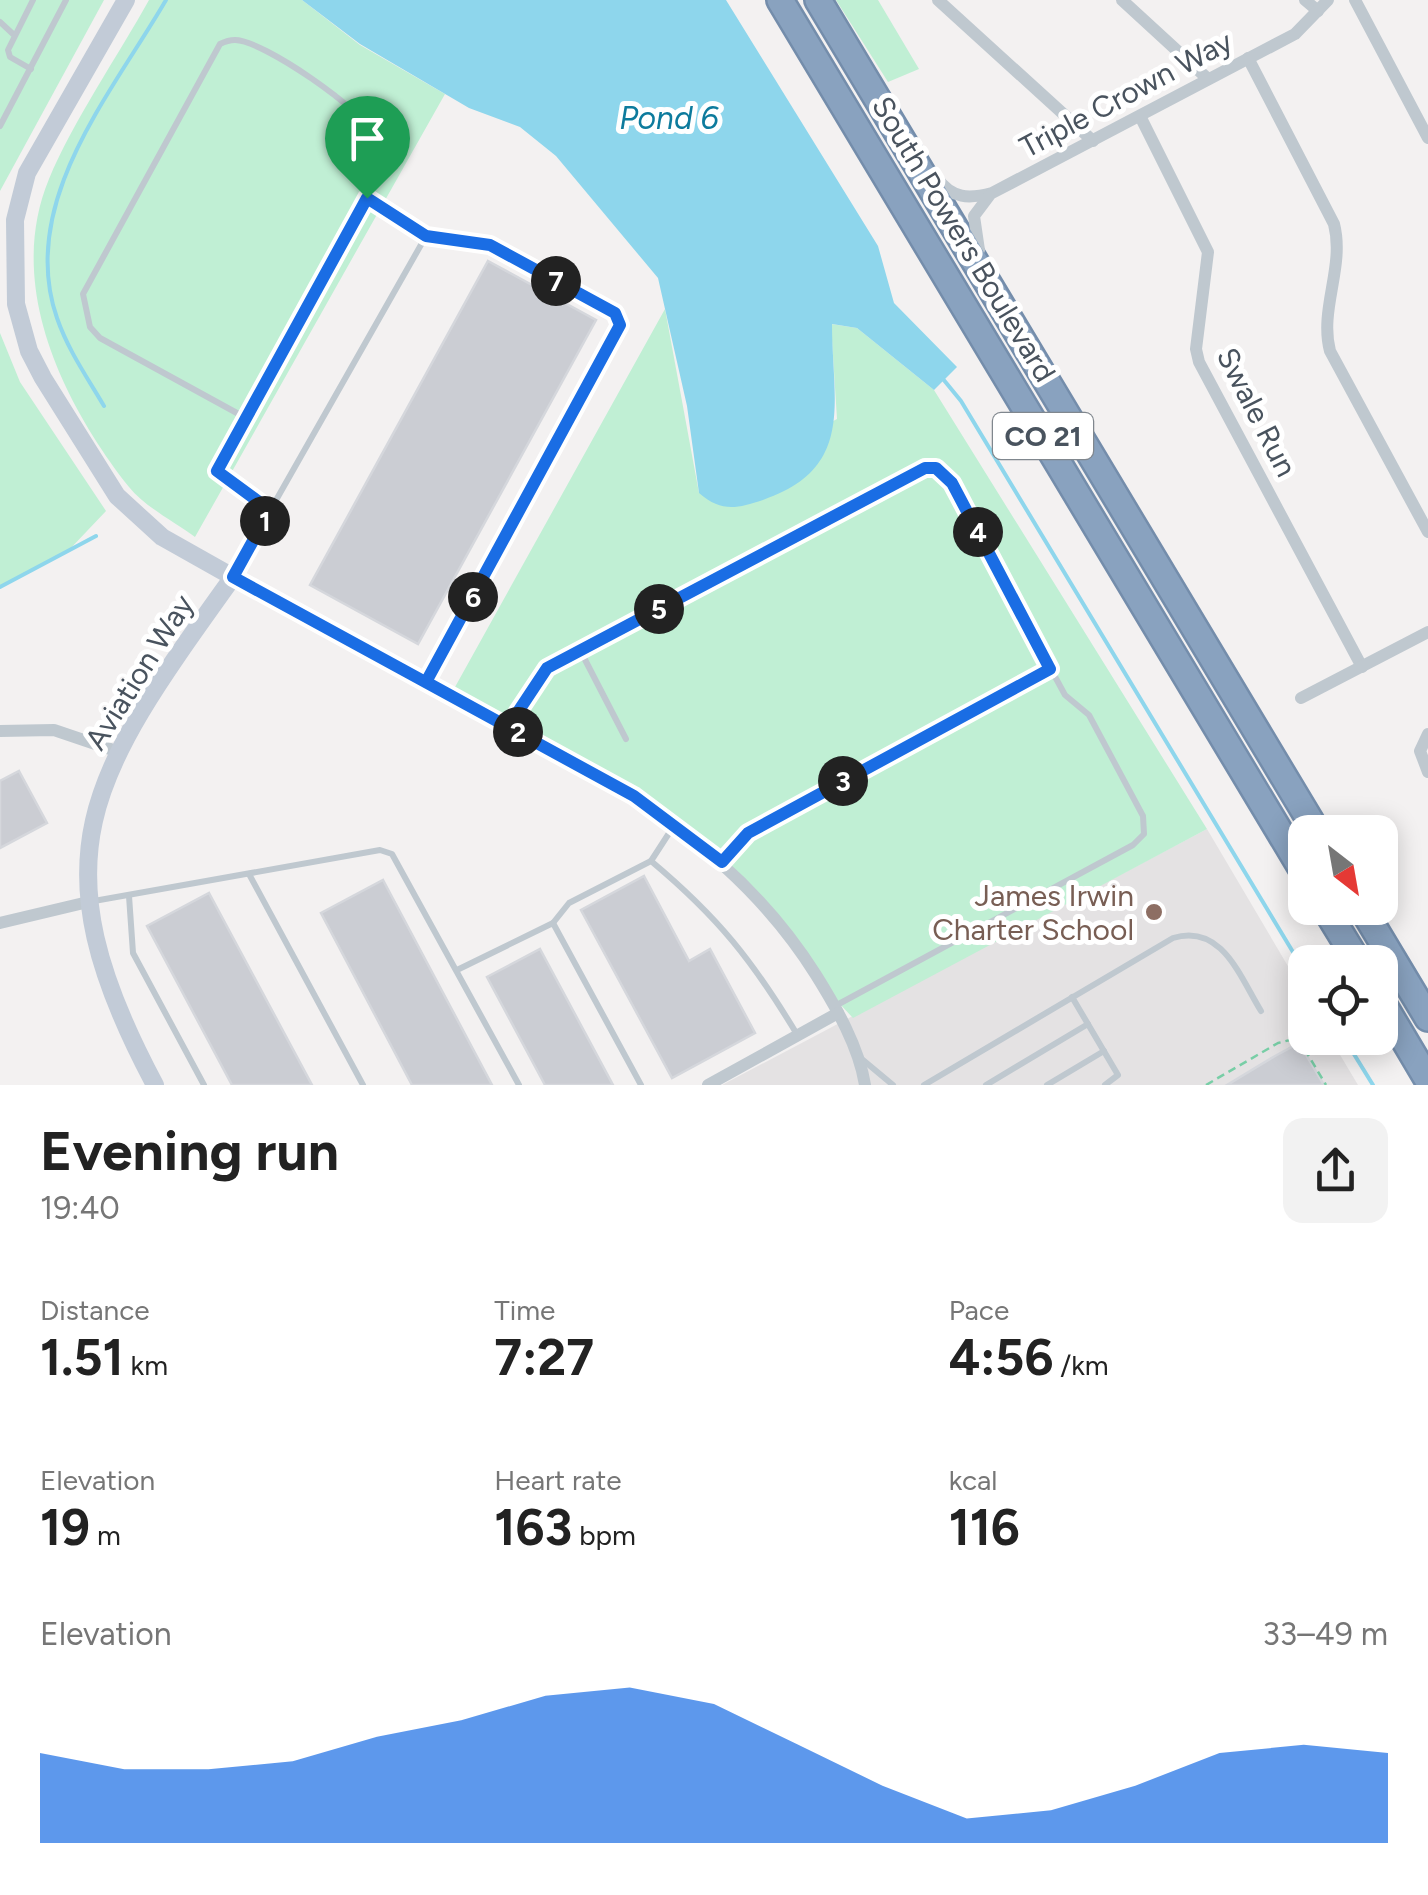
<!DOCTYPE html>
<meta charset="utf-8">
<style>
:root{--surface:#fff;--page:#f2f2f2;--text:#222;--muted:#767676;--accent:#1a6de4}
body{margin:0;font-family:Figtree,sans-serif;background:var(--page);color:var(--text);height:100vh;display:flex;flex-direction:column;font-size:38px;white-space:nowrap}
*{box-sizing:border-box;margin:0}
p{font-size:32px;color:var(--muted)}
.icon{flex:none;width:55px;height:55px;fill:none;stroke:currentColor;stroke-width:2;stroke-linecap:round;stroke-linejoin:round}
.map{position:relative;height:1085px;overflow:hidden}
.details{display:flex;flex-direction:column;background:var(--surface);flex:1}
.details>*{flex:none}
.needle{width:65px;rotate:149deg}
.fabs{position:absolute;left:1288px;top:815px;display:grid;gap:20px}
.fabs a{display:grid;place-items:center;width:110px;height:110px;border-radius:20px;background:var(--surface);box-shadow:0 5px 25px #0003;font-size:50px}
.pin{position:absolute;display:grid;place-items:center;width:85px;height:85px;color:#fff;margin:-102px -42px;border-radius:50% 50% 50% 0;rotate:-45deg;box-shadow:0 0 10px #0007}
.pin .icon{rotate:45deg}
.km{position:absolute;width:50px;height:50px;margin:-25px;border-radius:50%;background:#222;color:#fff;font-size:28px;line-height:50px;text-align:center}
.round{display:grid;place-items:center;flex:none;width:105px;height:105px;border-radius:20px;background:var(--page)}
.head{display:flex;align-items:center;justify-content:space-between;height:170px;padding:0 40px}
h1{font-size:55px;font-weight:700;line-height:75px}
.metrics{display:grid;grid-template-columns:repeat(3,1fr);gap:15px;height:170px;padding:10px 40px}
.metrics div{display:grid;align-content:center}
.metrics b{font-size:50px;font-weight:700}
.metrics small{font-size:28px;font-weight:400}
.metrics p{font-size:28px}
.chart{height:280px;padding:20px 40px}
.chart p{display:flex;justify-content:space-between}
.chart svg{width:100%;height:180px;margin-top:10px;fill:var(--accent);opacity:.7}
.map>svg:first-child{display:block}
.education{fill:#e4e2e3}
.green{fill:#c0efd4}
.water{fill:#8ed6ec}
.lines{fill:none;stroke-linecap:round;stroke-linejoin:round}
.stream{stroke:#8ed6ec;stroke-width:4}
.building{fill:#cbcdd3;stroke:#d5d7dc;stroke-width:2.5}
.highway-casing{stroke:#748dab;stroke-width:30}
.path{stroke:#78cea6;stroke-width:2.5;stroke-dasharray:8 5;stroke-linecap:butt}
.lane{stroke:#bfc8cf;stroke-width:6}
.street{stroke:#bfc8cf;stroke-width:12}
.secondary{stroke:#c2cbd7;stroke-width:18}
.highway{stroke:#89a2bf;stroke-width:25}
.route-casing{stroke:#fff;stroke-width:20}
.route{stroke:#1a6de4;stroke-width:12}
.education-dot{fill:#8d6e63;stroke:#fff;stroke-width:4}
.labels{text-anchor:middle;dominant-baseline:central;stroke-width:10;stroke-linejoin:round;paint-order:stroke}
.shield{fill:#fff;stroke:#80878e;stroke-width:2.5}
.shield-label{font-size:28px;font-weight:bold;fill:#49535e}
.street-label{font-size:30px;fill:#49535e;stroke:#fff}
.education-label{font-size:30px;fill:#785e54;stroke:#fff;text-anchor:end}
.water-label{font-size:32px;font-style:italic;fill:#0d7b9d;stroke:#fff}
</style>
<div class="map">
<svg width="1428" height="1085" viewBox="0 0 1428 1085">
<rect width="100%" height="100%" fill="#f3f1f1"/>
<polygon class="education" points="1207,829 1305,995 1305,1038 1330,1038 1358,1085 722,1085"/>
<g class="green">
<polygon points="0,0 104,0 0,191"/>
<path d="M149 0H302L360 45 445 94 195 537C175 522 145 507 129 487 63 403 5 285 49 179 72 123 119 54 149 0Z"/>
<polygon points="836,0 878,0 919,69 888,82"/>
<polygon points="665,309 699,493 837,419 831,324 857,328 934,390 1207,829 853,1018 822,985 782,927 676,823 455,687"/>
<polygon points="0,333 20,382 106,511 68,551 0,586"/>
</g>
<path class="water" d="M302 0H726L878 246 894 303 957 367 934 390 857 328 832 324C832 402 856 468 763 500 736 509 721 512 699 493L687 406 658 278 556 156 520 127 469 108 360 44Z"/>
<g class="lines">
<g class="stream">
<polyline points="943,379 961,401 1305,972"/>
<path d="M104 406C87 377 68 350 57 318 17 203 112 93 166 0"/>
<polyline points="0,587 96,536"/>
<polyline points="1344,1038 1373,1085"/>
</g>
</g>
<g class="building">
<polygon points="488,261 596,320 418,644 310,585"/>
<polygon points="19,771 47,823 0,848 0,781"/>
<polygon points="644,876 689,961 710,949 755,1033 672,1078 581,910"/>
<polygon points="383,880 492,1085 412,1085 321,913"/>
<polygon points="209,893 312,1085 232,1085 147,926"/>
<polygon points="540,949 613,1085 545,1085 487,977"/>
<polygon points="1299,1043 1324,1085 1227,1085 1275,1056"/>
</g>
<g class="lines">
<defs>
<g id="highway">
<polyline points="780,0 1305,874"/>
<polyline points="818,0 1317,832"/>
<polyline points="1325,908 1358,962"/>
<polyline points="1362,908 1428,1018"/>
<polyline points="1380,999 1428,1080"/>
</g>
</defs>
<use href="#highway" class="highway-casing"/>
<polyline class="path" points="1206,1085 1278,1043 1298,1038 1326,1085"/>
<g class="lane">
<polyline points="0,22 13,34"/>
<polyline points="31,69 10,57 8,50 33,0"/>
<polyline points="0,126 66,0"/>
<path d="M246 418 100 338 90 327 83 294 220 44C224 42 230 40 235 40 263 40 365 111 375 136 382 153 371 181 367 198L426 236"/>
<polyline points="270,510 217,471 367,198"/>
<polyline points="233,576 426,236 490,245 615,313 620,325 426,682"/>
<polyline points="580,650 626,739"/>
<polyline points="508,727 547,668 925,468 944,473 1065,695 1089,715 1143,816 1144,834 1133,845 835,1006"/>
<polyline points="651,861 675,824"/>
<polyline points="722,862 748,833 1049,669"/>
<polyline points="249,874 363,1085"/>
<polyline points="129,896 133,953 204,1085"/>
<polyline points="94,901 380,850 392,854 519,1085"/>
<path d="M553 923 569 903 651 861C718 917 753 961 798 1036"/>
<polyline points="457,970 553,923 641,1085"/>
<polyline points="1072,997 1118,1075 1105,1085"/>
<polyline points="863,1060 893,1085"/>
<path d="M924 1085 1173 938C1222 923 1240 977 1261 1011"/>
<polyline points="986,1085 1088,1024"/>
<polyline points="1047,1085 1104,1051"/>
</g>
<g class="street">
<polyline points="938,0 1093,141"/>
<polyline points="1122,0 1208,79"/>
<polyline points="1305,0 1318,11"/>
<polyline points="1355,0 1428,138"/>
<path d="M1248 58 1334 224C1345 267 1319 309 1330 351L1428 532"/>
<polyline points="1140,116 1208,252 1196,349 1199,362 1362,667"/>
<path d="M937 178C952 199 969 199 992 193L1295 34 1328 0"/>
<polyline points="979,250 974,216 989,196"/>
<path d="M233 577C311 618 389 662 466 704 604 779 729 837 816 975 836 1007 859 1047 865 1085"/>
<polyline points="1301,698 1428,632"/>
<polyline points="0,731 54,730 116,751"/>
<polyline points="1428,734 1420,751 1428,772"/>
<polyline points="0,923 88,902"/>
<polyline points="708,1085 838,1013"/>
</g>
<path class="secondary" d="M126 0 27 173 15 220 16 304 29 351 43 378 117 496 162 537 233 577C92 774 31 853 155 1085"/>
<use href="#highway" class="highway"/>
</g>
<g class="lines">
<defs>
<polyline id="route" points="367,198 217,471 270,510 233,577 634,796 722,862 748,833 1050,669 952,483 936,468 925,468 547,668 508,727 426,682 620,325 615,313 490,245 426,236 367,198"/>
</defs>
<use href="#route" class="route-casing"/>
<use href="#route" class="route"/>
</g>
<circle class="education-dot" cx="1154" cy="912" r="10"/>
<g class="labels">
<rect class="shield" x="993" y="413" width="100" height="46" rx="8"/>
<g class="shield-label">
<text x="1043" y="436">CO 21</text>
</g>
<g class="street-label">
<text transform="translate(1126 94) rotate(-28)">Triple Crown Way</text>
<text transform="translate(964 239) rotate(59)">South Powers Boulevard</text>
<text transform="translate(1257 412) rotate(63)">Swale Run</text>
<text transform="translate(139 672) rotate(-58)">Aviation Way</text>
</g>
<g class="education-label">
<text x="1134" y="895">James Irwin<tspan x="1134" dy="34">Charter School</tspan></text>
</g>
<g class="water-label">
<text x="669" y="118">Pond 6</text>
</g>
</g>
</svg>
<div class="fabs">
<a><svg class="needle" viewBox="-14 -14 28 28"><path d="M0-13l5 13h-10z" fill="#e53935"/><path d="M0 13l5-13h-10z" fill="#767676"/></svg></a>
<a><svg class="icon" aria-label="locate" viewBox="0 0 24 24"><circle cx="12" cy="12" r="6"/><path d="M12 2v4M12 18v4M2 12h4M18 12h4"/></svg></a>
</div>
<div class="pin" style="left:367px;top:198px;background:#1e9e55"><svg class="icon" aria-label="arrive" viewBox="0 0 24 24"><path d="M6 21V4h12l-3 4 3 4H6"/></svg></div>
<b class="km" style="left:265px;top:521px">1</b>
<b class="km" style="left:518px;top:732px">2</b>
<b class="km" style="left:843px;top:781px">3</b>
<b class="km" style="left:978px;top:532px">4</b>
<b class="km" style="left:659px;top:609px">5</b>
<b class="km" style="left:473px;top:597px">6</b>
<b class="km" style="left:556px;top:281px">7</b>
</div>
<section class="details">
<div class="head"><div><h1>Evening run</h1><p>19:40</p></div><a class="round"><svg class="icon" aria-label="share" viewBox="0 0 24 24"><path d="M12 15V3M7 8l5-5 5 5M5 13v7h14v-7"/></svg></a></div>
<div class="metrics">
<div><p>Distance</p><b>1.51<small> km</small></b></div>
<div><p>Time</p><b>7:27</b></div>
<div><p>Pace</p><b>4:56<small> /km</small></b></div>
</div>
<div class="metrics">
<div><p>Elevation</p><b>19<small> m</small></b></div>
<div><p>Heart rate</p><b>163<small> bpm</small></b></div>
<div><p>kcal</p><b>116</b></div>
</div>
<div class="chart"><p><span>Elevation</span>33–49 m</p>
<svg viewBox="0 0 160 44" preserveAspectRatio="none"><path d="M0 44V22L10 26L20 26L30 24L40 18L50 14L60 8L70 6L80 10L90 20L100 30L110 38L120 36L130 30L140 22L150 20L160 22V44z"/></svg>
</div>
</section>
